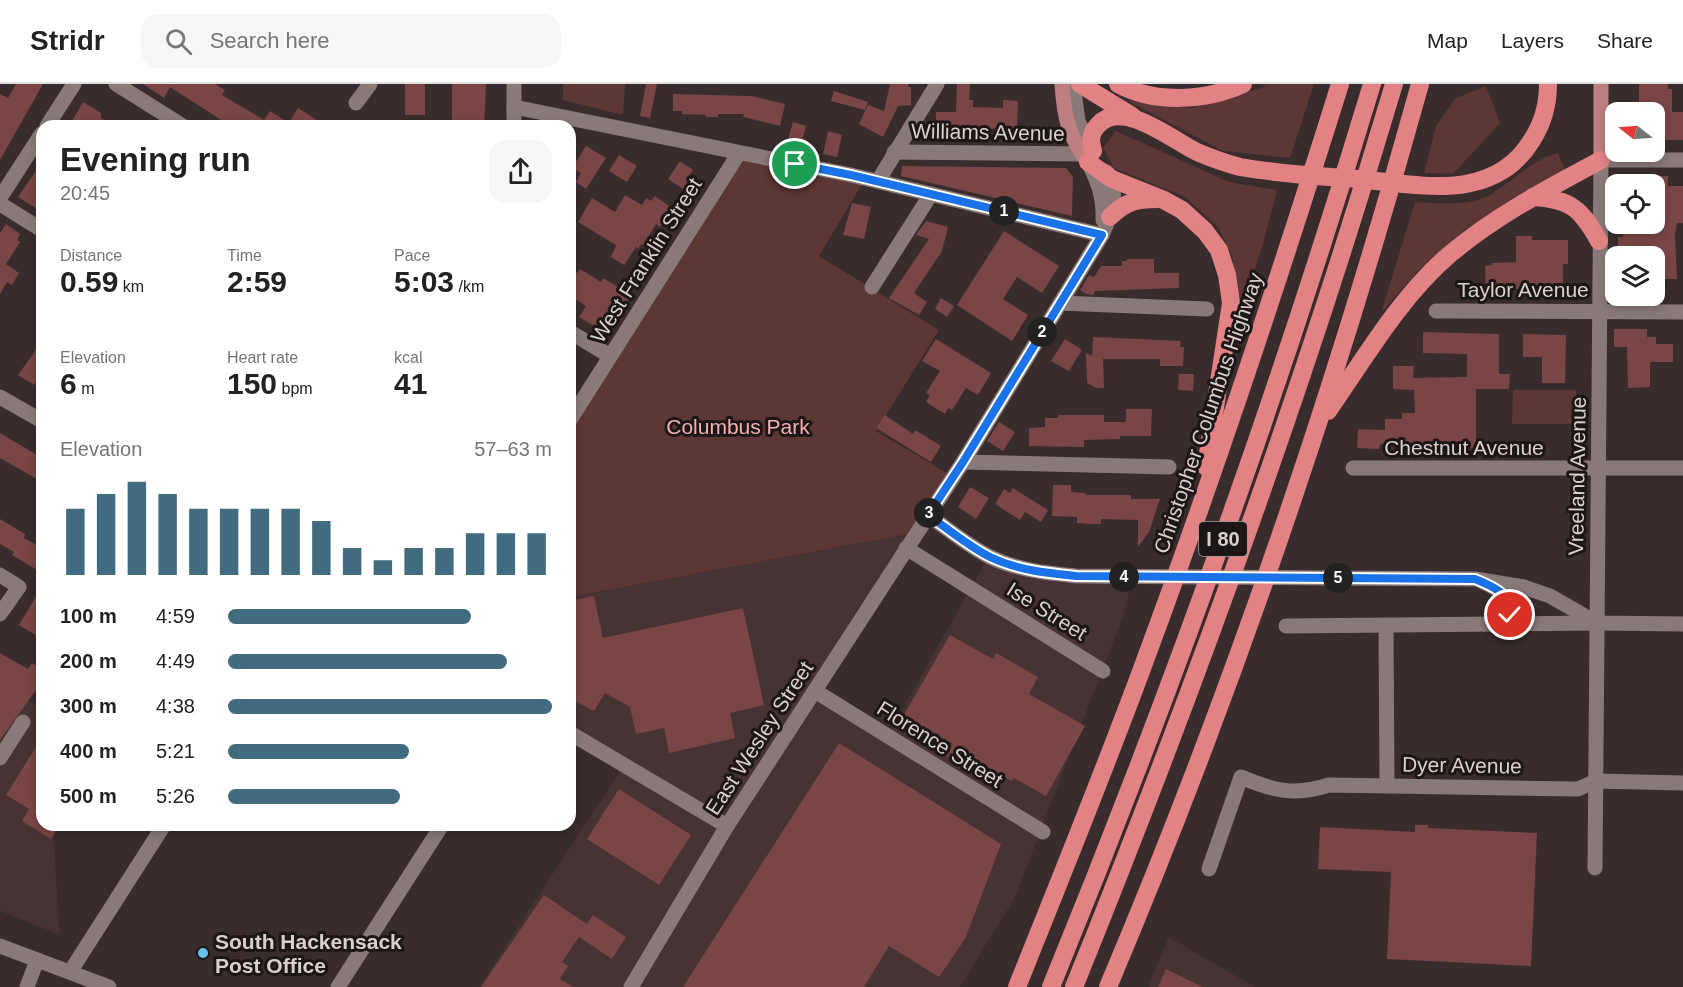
<!DOCTYPE html>
<meta charset="utf-8">
<style>
:root{--surface:#fff;--page:#f6f6f6;--text:#222;--muted:#767676;--line:#e0e0e0;--accent:#416b7e}
body{margin:0;font-family:Helvetica,sans-serif;background:var(--page);color:var(--text);height:100vh;display:flex;flex-direction:column;font-size:22px;white-space:nowrap}
*{box-sizing:border-box;margin:0}
p{font-size:20px;color:var(--muted)}
.icon{flex:none;width:33px;height:33px;fill:none;stroke:currentColor;stroke-width:2;stroke-linecap:round;stroke-linejoin:round}
.map{position:relative;flex:1;overflow:hidden}
.drawer{position:absolute;left:36px;top:36px;width:540px;height:711px;display:flex;flex-direction:column;background:var(--surface);border-radius:18px;box-shadow:0 3px 9px #0003}
.drawer>*{flex:none}
.needle{width:39px;rotate:287deg}
.tools{position:absolute;left:1605px;top:18px;display:grid;gap:12px}
.tools a{display:grid;place-items:center;width:60px;height:60px;border-radius:12px;background:var(--surface);box-shadow:0 3px 9px #0003;font-size:30px}
.pin{position:absolute;display:grid;place-items:center;width:51px;height:51px;color:#fff;margin:-26px;border:3px solid #fff;border-radius:50%;box-shadow:0 2px 6px #0007}
.km{position:absolute;width:30px;height:30px;margin:-15px;border-radius:50%;background:#222;color:#fff;font-size:16px;line-height:30px;text-align:center}
.round{display:grid;place-items:center;flex:none;width:63px;height:63px;border-radius:18px;background:var(--page)}
.headline{display:flex;align-items:center;justify-content:space-between;height:102px;padding:0 24px}
h1{font-size:33px;font-weight:600;line-height:45px}
.figures{display:grid;grid-template-columns:repeat(3,1fr);gap:9px;height:102px;padding:6px 24px}
.figures div{display:grid;align-content:center}
.figures b{font-size:30px;font-weight:600}
.figures small{font-size:16px;font-weight:400}
.figures p{font-size:16px}
.chart{height:168px;padding:12px 24px}
.chart p{display:flex;justify-content:space-between}
.chart svg{width:100%;height:108px;margin-top:6px;stroke:var(--accent);stroke-width:6}
ul{padding:0 24px;list-style:none;font-size:20px}
li{display:grid;grid-template-columns:96px 72px 1fr;align-items:center;height:45px}
li i{height:15px;border-radius:8px;background:var(--accent)}
header{display:flex;align-items:center;gap:36px;box-sizing:border-box;height:84px;padding:0 30px;background:var(--surface);border-bottom:2px solid var(--line)}
header strong{font-size:28px}
nav{display:flex;gap:33px;margin-inline-start:auto;font-size:21px}
.search{width:420px;height:54px;background:var(--page);display:flex;align-items:center;gap:15px;box-sizing:border-box;padding:0 21px;border-radius:18px;color:var(--muted);font-size:22px}
.map>svg:first-child{display:block}
.built{fill:#473333}
.green{fill:#5d3636}
.building{fill:#7a4546}
.lines{fill:none;stroke-linecap:round;stroke-linejoin:round}
.minor{stroke:#897a79;stroke-width:15}
.major{stroke:#be7f80;stroke-width:15}
.highway{stroke:#e28284;stroke-width:18}
.route-casing{stroke:#fff;stroke-width:12}
.route{stroke:#1a73e8;stroke-width:8}
.poi-dot{fill:#66c4ef;stroke:#1c1616;stroke-width:2}
.labels{text-anchor:middle;dominant-baseline:central;stroke-width:6;stroke-linejoin:round;paint-order:stroke}
.shield{fill:#1c1616;stroke:#a09898;stroke-width:1.5}
.shield-label{font-size:20px;font-weight:bold;fill:#d8d0cf}
.street-label{font-size:21px;fill:#d8d0cf;stroke:#1c1616}
.park-label{font-size:21px;fill:#f7b0b0;stroke:#1c1616}
.poi-label{font-size:21px;font-weight:bold;fill:#d8d0cf;stroke:#1c1616;text-anchor:start}
</style>
<header>
<strong>Stridr</strong>
<div class="search"><svg class="icon" aria-label="search" viewBox="0 0 24 24"><circle cx="10" cy="10" r="6"/><path d="M15 15l6 6"/></svg>Search here</div>
<nav><a>Map</a><a>Layers</a><a>Share</a></nav>
</header>
<div class="map">
<svg width="1683" height="903" viewBox="0 0 1683 903">
<rect width="100%" height="100%" fill="#392c2c"/>
<g class="built">
<polygon points="914,449 816,605 888,651 989,472 1014,482 1133,493 1124,530 1015,813 960,903 479,903 626,678 570,644 570,513"/>
<polygon points="0,601 42,623 42,741 53,749 60,851 0,827"/>
<polygon points="1169,853 1255,903 1148,903"/>
</g>
<g class="green">
<polygon points="563,0 625,0 623,31 563,16"/>
<polygon points="1266,0 1314,0 1290,74 1223,67 1126,16 1191,24 1262,4"/>
<polygon points="1486,2 1500,39 1453,90 1424,89 1436,42 1456,14"/>
<polygon points="1116,47 1229,98 1277,106 1263,160 1239,232 1232,171 1218,143 1185,113 1114,84 1103,64"/>
<polygon points="747,69 865,95 819,172 939,246 876,347 950,391 914,449 570,513 570,348"/>
<path d="M1558 69 1565 86 1463 147 1415 190 1381 229 1415 118C1441 119 1467 123 1490 111 1514 97 1531 76 1558 69Z"/>
<polygon points="1513,306 1576,306 1576,340 1512,340"/>
</g>
<g class="building">
<polygon points="16,0 43,0 0,76 0,10 8,14"/>
<polygon points="143,0 215,0 225,6 222,11 264,36 270,27 289,39 298,24 326,42 217,42 221,36 170,3 164,14"/>
<rect x="405" y="0" width="20" height="31"/>
<polygon points="452,0 486,0 484,42 452,42"/>
<polygon points="646,0 657,0 650,34 640,32"/>
<polygon points="890,0 908,0 908,3 911,3 911,21 898,22 883,53 859,40 868,21 884,27"/>
<polygon points="957,0 970,0 969,16 973,16 973,23 1003,24 1003,16 1018,17 1017,50 1002,50 1002,45 968,44 968,48 932,48 932,36 936,37 936,28 956,28"/>
<polygon points="1639,0 1668,0 1668,5 1672,5 1672,28 1683,28 1683,56 1654,56 1654,28 1639,28"/>
<polygon points="834,7 868,18 865,26 831,17"/>
<polygon points="673,10 751,12 785,20 780,42 743,33 744,30 718,30 718,33 706,33 706,31 682,30 682,27 673,27"/>
<polygon points="83,18 101,29 101,34 114,42 69,42"/>
<polygon points="793,38 806,42 799,69 785,66"/>
<polygon points="828,47 842,51 837,73 823,70"/>
<polygon points="586,62 606,74 586,105 576,98 581,89 572,84"/>
<polygon points="619,71 637,82 627,98 609,87"/>
<polygon points="680,77 693,86 688,93 693,96 686,107 668,95"/>
<polygon points="42,78 42,128 18,113"/>
<polygon points="902,82 1066,84 1073,93 1072,132 901,92"/>
<polygon points="1654,92 1668,92 1668,102 1683,102 1683,139 1677,139 1675,151 1677,195 1660,195 1660,172 1618,172 1618,153 1623,153 1623,140 1661,140 1661,115 1654,115"/>
<polygon points="625,111 642,121 646,114 651,117 655,112 672,124 660,143 656,140 643,161 641,160 638,165 636,163 624,181 611,173 616,161 578,138 592,114 615,128"/>
<polygon points="852,119 871,123 864,155 843,151"/>
<polygon points="926,137 948,143 942,167 914,209 927,218 919,231 889,214 929,155 916,151"/>
<polygon points="6,140 20,150 17,156 20,158 6,180 19,189 12,201 7,198 0,210 0,149"/>
<polygon points="1004,147 1059,182 1042,209 1017,193 1003,215 1028,231 1012,257 957,221"/>
<polygon points="1516,152 1532,152 1532,156 1568,156 1568,180 1563,180 1563,208 1548,210 1548,207 1535,207 1535,205 1512,205 1512,207 1486,207 1485,182 1492,181 1492,179 1516,178"/>
<polygon points="1127,175 1154,175 1154,189 1179,189 1179,204 1095,207 1093,211 1086,210 1080,206 1089,191 1094,193 1101,182 1122,182 1122,177 1127,177"/>
<polygon points="570,185 577,189 580,185 601,198 603,194 631,211 607,250 579,233 586,222 570,212"/>
<polygon points="941,214 954,222 947,233 935,225"/>
<polygon points="1614,245 1647,245 1647,253 1656,253 1656,260 1673,260 1673,278 1650,278 1650,303 1628,304 1627,263 1614,263"/>
<polygon points="1423,248 1499,250 1499,290 1510,290 1509,305 1476,305 1476,364 1451,364 1451,358 1425,358 1425,360 1380,360 1379,365 1357,364 1358,345 1385,346 1385,335 1402,335 1402,329 1415,329 1414,306 1393,305 1393,282 1414,282 1413,294 1467,293 1467,270 1423,269"/>
<polygon points="1523,250 1566,251 1565,299 1542,299 1542,273 1523,273"/>
<polygon points="1093,253 1181,257 1180,263 1184,263 1183,282 1160,282 1160,275 1103,275 1104,304 1096,304 1087,299 1086,269 1092,272"/>
<polygon points="936,255 991,289 978,311 966,304 952,326 948,324 945,330 926,318 930,311 926,309 940,287 922,277"/>
<polygon points="1065,255 1082,266 1069,287 1051,277"/>
<polygon points="42,257 42,288 34,301 18,291"/>
<polygon points="1179,290 1194,290 1193,307 1178,306"/>
<polygon points="1126,325 1152,325 1151,352 1120,352 1120,355 1084,356 1084,363 1029,362 1029,344 1045,343 1045,334 1058,334 1058,331 1104,331 1104,338 1126,338"/>
<polygon points="885,331 913,350 915,346 941,362 931,378 876,344"/>
<polygon points="999,338 1015,348 1003,367 987,357"/>
<polygon points="0,349 42,374 42,398 0,374"/>
<polygon points="1053,401 1071,401 1071,408 1085,409 1086,411 1131,411 1131,415 1160,415 1149,448 1138,463 1138,436 1101,435 1101,440 1090,440 1077,439 1077,433 1052,432"/>
<polygon points="970,403 989,414 976,435 958,423"/>
<polygon points="1013,404 1048,426 1041,438 1025,428 1020,436 995,420 1004,405 1010,409"/>
<polygon points="0,435 25,450 24,454 42,464 42,489 12,471 14,468 0,460"/>
<polygon points="42,502 42,544 37,552 19,541"/>
<polygon points="594,512 603,554 743,524 764,621 730,629 735,654 669,669 664,644 636,650 630,623 605,609 594,627 570,614 570,517"/>
<polygon points="950,551 993,575 996,569 1038,593 1029,610 1085,642 1046,712 1014,694 1012,697 979,678 973,687 946,672 953,660 929,646 924,656 898,641"/>
<polygon points="0,569 28,585 32,579 42,585 42,609 36,606 0,656"/>
<polygon points="42,653 42,741 60,741 51,755 22,737 29,725 6,711"/>
<polygon points="839,659 1001,760 965,855 939,893 889,862 864,903 683,903"/>
<polygon points="619,705 691,751 659,801 587,755"/>
<polygon points="1415,741 1428,741 1428,744 1537,749 1531,882 1387,875 1391,788 1318,785 1320,743 1415,748"/>
<polygon points="544,811 587,840 593,831 626,853 612,875 579,853 562,878 568,882 560,895 573,903 481,903"/>
<polygon points="1166,885 1203,903 1158,903"/>
</g>
<g class="lines">
<g class="minor">
<polyline points="116,0 183,42"/>
<polyline points="514,0 514,42"/>
<polyline points="1073,0 1078,37 1092,65"/>
<polyline points="356,19 370,0"/>
<polyline points="514,23 851,91 1102,151"/>
<polyline points="47,42 74,0"/>
<polyline points="894,68 1082,70"/>
<path d="M1088 78C1098 98 1104 113 1103 136"/>
<polyline points="878,97 937,0"/>
<polyline points="0,114 42,49"/>
<polyline points="0,120 42,146"/>
<polyline points="872,203 931,110"/>
<polyline points="1060,219 1207,225"/>
<polyline points="1436,227 1683,228"/>
<polyline points="570,248 610,272"/>
<polyline points="0,313 42,337"/>
<polyline points="570,336 739,69"/>
<polyline points="963,378 1169,383"/>
<polyline points="1353,384 1683,384"/>
<path d="M928 431C948 445 968 462 990 473 1017 486 1046 489 1076 492L1475 495 1524 503 1550 512 1597 539 1683 540"/>
<polyline points="906,464 1103,587"/>
<polyline points="0,491 19,503 0,530"/>
<path d="M1483 498C1503 507 1517 518 1505 540"/>
<polyline points="1386,541 1387,701"/>
<polyline points="1286,542 1597,539"/>
<polyline points="815,607 1043,748"/>
<polyline points="570,649 727,742"/>
<polyline points="0,674 23,638"/>
<polyline points="1595,784 1601,76 1683,76"/>
<path d="M1209 785 1241 693C1274 707 1294 712 1329 701L1578 705 1596 697 1683 699"/>
<polyline points="0,862 109,903"/>
<polyline points="70,888 164,741"/>
<polyline points="27,903 37,876"/>
<polyline points="338,903 442,741"/>
<path d="M631 903 727 742 963 378 1102 151C1111 131 1120 108 1107 88"/>
</g>
<g class="major">
<path d="M1062 0C1064 33 1068 51 1088 78"/>
<polyline points="1601,76 1601,0"/>
</g>
<g class="highway">
<polyline points="1080,0 1132,32"/>
<path d="M1118 0C1155 20 1206 17 1243 0"/>
<path d="M1093 67C1090 57 1090 49 1098 41 1122 14 1172 56 1197 68 1211 74 1225 79 1240 83 1279 90 1319 92 1358 95 1420 101 1494 119 1532 56 1543 39 1548 20 1548 0"/>
<polyline points="1088,78 1112,95 1162,115 1182,126 1205,147 1219,166 1227,191 1231,219 1206,383"/>
<path d="M1533 113C1571 115 1581 125 1599 157"/>
<path d="M1110 133C1125 118 1136 115 1157 115"/>
<path d="M1328 327C1365 274 1400 213 1449 171 1495 132 1549 104 1601 76"/>
<path d="M1017 903C1061 793 1106 683 1147 571 1217 382 1280 192 1340 0"/>
<path d="M1051 903C1172 607 1280 306 1372 0"/>
<path d="M1074 903C1194 607 1303 306 1394 0"/>
<path d="M1108 903C1232 610 1335 307 1420 0"/>
</g>
</g>
<g class="lines">
<defs>
<path id="route" d="M795 80 851 91 1102 151 963 378 928 431C948 445 968 462 990 473 1017 486 1046 489 1076 492L1475 495C1492 502 1511 509 1510 531"/>
</defs>
<use href="#route" class="route-casing"/>
<use href="#route" class="route"/>
</g>
<circle class="poi-dot" cx="203" cy="869" r="6"/>
<g class="labels">
<rect class="shield" x="1199" y="438" width="48" height="34" rx="4.5"/>
<g class="shield-label">
<text x="1223" y="455">I 80</text>
</g>
<g class="street-label">
<text transform="translate(988 48) rotate(1)">Williams Avenue</text>
<text transform="translate(646 176) rotate(-58)">West Franklin Street</text>
<text x="1523" y="205">Taylor Avenue</text>
<text transform="translate(1208 329) rotate(-71)">Christopher Columbus Highway</text>
<text x="1464" y="363">Chestnut Avenue</text>
<text transform="translate(1577 392) rotate(-89)">Vreeland Avenue</text>
<text transform="translate(1047 527) rotate(32)">Ise Street</text>
<text transform="translate(759 654) rotate(-57)">East Wesley Street</text>
<text transform="translate(940 660) rotate(32)">Florence Street</text>
<text transform="translate(1462 681) rotate(1)">Dyer Avenue</text>
</g>
<g class="park-label">
<text x="738" y="342">Columbus Park</text>
</g>
<g class="poi-label">
<text x="215" y="857">South Hackensack<tspan x="215" dy="24">Post Office</tspan></text>
</g>
</g>
</svg>
<div class="tools">
<a><svg class="needle" viewBox="-14 -14 28 28"><path d="M0-13l5 13h-10z" fill="#e53935"/><path d="M0 13l5-13h-10z" fill="#767676"/></svg></a>
<a><svg class="icon" aria-label="locate" viewBox="0 0 24 24"><circle cx="12" cy="12" r="6"/><path d="M12 2v4M12 18v4M2 12h4M18 12h4"/></svg></a>
<a><svg class="icon" aria-label="layers" viewBox="0 0 24 24"><path d="M12 4l9 5-9 5-9-5zM3 14l9 5 9-5"/></svg></a>
</div>
<div class="pin" style="left:795px;top:80px;background:#1e9e55"><svg class="icon" aria-label="arrive" viewBox="0 0 24 24"><path d="M6 21V4h12l-3 4 3 4H6"/></svg></div>
<div class="pin" style="left:1510px;top:531px;background:#d93025"><svg class="icon" aria-label="check" viewBox="0 0 24 24"><path d="M5 12l5 5 9-10"/></svg></div>
<b class="km" style="left:1004px;top:127px">1</b>
<b class="km" style="left:1042px;top:248px">2</b>
<b class="km" style="left:929px;top:429px">3</b>
<b class="km" style="left:1124px;top:493px">4</b>
<b class="km" style="left:1338px;top:494px">5</b>
<section class="drawer">
<div class="headline"><div><h1>Evening run</h1><p>20:45</p></div><a class="round"><svg class="icon" aria-label="share" viewBox="0 0 24 24"><path d="M12 15V3M7 8l5-5 5 5M5 13v7h14v-7"/></svg></a></div>
<div class="figures">
<div><p>Distance</p><b>0.59<small> km</small></b></div>
<div><p>Time</p><b>2:59</b></div>
<div><p>Pace</p><b>5:03<small> /km</small></b></div>
</div>
<div class="figures">
<div><p>Elevation</p><b>6<small> m</small></b></div>
<div><p>Heart rate</p><b>150<small> bpm</small></b></div>
<div><p>kcal</p><b>41</b></div>
</div>
<div class="chart"><p><span>Elevation</span>57–63 m</p>
<svg viewBox="0 0 160 44" preserveAspectRatio="none"><path d="M5 44V17M15 44V11M25 44V6M35 44V11M45 44V17M55 44V17M65 44V17M75 44V17M85 44V22M95 44V33M105 44V38M115 44V33M125 44V33M135 44V27M145 44V27M155 44V27"/></svg>
</div>
<ul>
<li><b>100 m</b>4:59<i style="width:75%"></i></li>
<li><b>200 m</b>4:49<i style="width:86%"></i></li>
<li><b>300 m</b>4:38<i style="width:100%"></i></li>
<li><b>400 m</b>5:21<i style="width:56%"></i></li>
<li><b>500 m</b>5:26<i style="width:53%"></i></li>
</ul>
</section>
</div>
